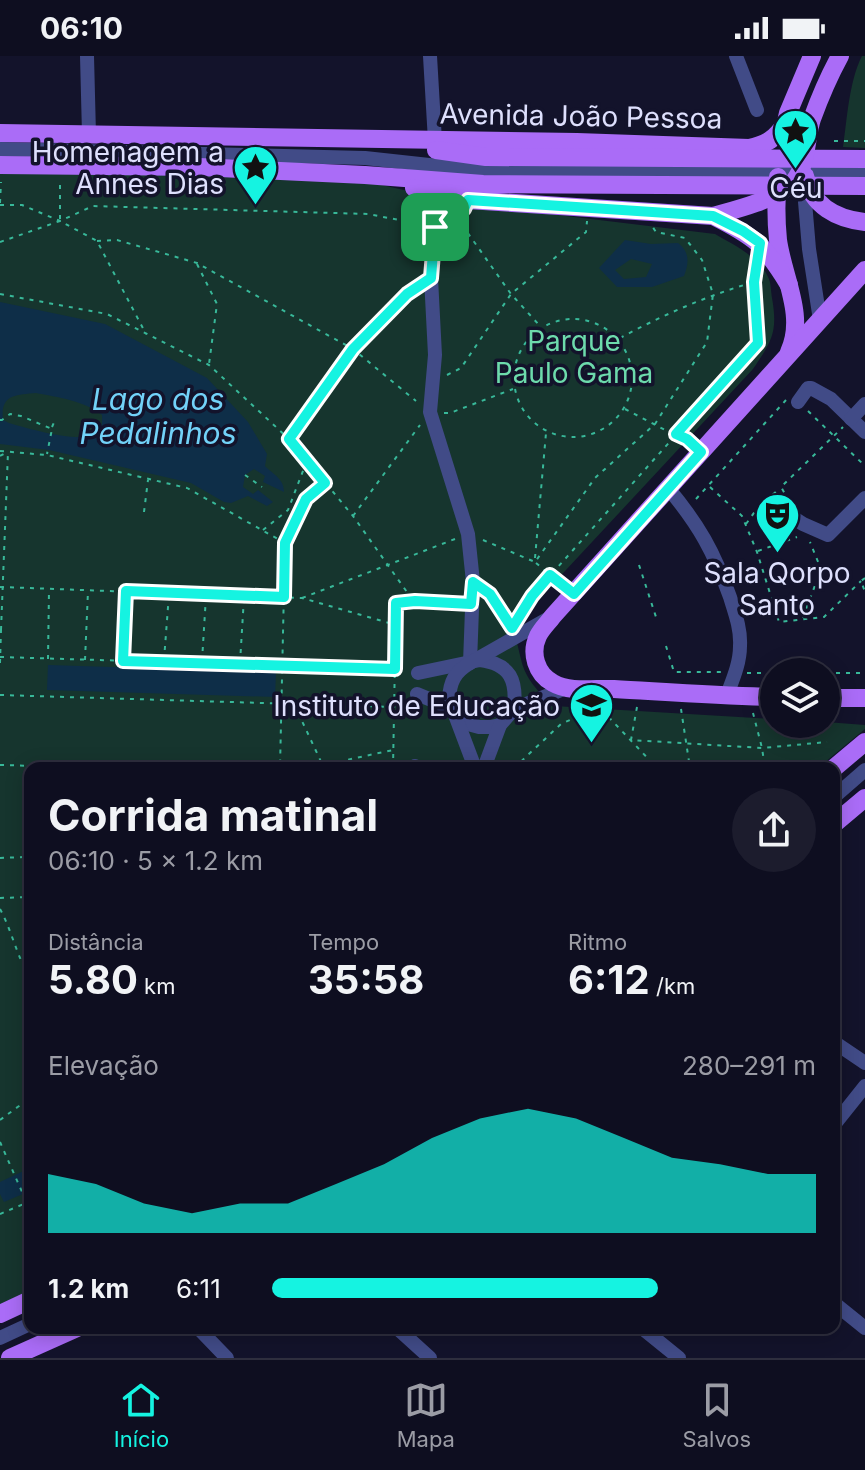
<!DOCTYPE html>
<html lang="pt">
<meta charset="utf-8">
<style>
:root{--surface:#0e0e20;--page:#1c1c2d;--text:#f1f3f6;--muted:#9b9ca5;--line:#2e2e3e;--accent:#15f3e1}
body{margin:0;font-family:Inter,sans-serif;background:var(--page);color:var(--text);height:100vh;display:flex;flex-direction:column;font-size:30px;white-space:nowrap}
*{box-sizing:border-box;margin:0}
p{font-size:26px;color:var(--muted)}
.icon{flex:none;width:44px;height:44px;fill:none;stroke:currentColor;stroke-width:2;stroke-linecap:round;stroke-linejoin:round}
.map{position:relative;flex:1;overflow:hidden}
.side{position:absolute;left:24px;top:706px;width:816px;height:572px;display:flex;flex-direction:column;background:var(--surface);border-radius:16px;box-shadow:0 4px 20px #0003,0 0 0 2px var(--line)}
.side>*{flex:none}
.controls{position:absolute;left:760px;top:602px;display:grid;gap:16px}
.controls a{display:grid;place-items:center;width:80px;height:80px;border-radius:50%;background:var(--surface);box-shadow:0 4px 20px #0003,0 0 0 2px var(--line);font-size:40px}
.pin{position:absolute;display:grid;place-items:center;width:68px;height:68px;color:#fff;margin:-34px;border-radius:16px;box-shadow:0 4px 12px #0006}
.round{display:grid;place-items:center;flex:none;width:84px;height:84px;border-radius:42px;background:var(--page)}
.overview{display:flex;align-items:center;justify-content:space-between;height:136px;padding:0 24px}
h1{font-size:44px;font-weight:700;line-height:60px}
.stats{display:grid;grid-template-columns:repeat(3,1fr);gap:12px;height:136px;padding:8px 24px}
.stats div{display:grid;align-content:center}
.stats b{font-size:40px;font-weight:700}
.stats small{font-size:22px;font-weight:400}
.stats p{font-size:22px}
.chart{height:224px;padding:16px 24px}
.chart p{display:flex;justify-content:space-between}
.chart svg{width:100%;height:144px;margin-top:8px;fill:var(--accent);opacity:.7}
ul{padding:0 24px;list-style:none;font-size:26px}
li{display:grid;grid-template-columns:128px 96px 1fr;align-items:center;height:60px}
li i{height:20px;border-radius:10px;background:var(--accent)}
.status{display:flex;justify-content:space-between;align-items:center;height:56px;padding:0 40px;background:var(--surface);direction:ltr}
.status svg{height:22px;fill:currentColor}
.menu{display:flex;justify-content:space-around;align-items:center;height:112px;border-top:2px solid var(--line);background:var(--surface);font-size:22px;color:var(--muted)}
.menu a{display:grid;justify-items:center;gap:4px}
.menu .on{color:var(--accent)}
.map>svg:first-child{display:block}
.green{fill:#16352e}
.water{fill:#0e2e48;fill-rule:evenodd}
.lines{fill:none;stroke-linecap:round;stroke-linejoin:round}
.path{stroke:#38b899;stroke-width:2;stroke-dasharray:4 6;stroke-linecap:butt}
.minor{stroke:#414b87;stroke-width:14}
.major{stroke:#aa6cf7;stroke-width:18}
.route-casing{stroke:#fff;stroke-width:16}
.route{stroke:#15f3e1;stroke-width:10}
.labels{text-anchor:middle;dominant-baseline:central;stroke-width:7;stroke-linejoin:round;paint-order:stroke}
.street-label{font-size:28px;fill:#dee0fd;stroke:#13132b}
.poi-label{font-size:28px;fill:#dee0fd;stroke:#13132b;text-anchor:end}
.park-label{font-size:28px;fill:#6ddbac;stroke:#13132b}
.water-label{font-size:30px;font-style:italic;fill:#72d2f8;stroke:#13132b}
</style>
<div class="status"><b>06:10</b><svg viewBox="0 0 49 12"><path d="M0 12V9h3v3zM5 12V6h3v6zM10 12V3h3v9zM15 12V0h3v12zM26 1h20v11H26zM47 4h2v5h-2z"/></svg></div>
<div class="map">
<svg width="865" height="1302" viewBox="0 0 865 1302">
<rect width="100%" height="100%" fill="#13132b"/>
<g class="green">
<path d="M862 0H865V92L843 91C847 64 849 25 862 0Z"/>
<path d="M0 115 196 117 364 125 466 148 715 178C734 189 760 201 769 223 771 228 771 236 772 242 778 276 772 285 753 313L512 572C517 583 518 592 521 603 525 623 540 638 554 650L774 663V668H826V666L865 669V673L818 712H30V1235L0 1248Z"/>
</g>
<g class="water">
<path d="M625 184 651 188 678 187C690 196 689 207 684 220L652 231H617L599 212ZM631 203 652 208 646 221 624 223 615 214Z"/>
<path d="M0 246 105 268 207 322 248 366 267 398 265 410C274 419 284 423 284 436L263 426 265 420 254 413 245 419 243 431 253 438 258 434 273 446 267 450 248 440 231 447 224 446 191 427 49 394 0 388ZM36 337C57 341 85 345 102 359 102 366 103 372 97 377 84 389 26 372 9 367L3 364C0 338 16 339 36 337Z"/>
<polygon points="48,609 276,616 275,641 47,634"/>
<polygon points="30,1112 30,1135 4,1146 0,1138 0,1126"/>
</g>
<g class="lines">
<g class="path">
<polyline points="834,85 865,85"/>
<polyline points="0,147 1,126"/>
<polyline points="0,149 22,149 60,165 93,150 368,158 420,168"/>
<polyline points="465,158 465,173 511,238 540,270"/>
<polyline points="60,163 60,126"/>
<polyline points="97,185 117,184 197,207 353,293 416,345"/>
<polyline points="0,186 60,165 97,185 146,278"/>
<polyline points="197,208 217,248 209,308"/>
<polyline points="0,238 107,258 209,309 289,383 353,460 419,553"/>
<circle cx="573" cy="322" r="59"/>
<path d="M620 282C663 259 706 240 754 226"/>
<polyline points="447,319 461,312 511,238 586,176 587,165"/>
<polyline points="625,353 690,387"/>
<polyline points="808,355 865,410"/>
<polyline points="444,357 450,357 513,333"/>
<polyline points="0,364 2,364 10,358 21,360 52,373 47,398"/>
<polyline points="52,371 55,364"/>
<polyline points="290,382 353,293 407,238 417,232"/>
<polyline points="0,395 47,399 187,432 285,487 280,712"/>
<polyline points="0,400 7,396"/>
<polyline points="245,419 262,431"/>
<polyline points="710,431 742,460 757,496 779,566 824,561 861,525"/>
<polyline points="696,443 786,344"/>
<polyline points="789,445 781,431 843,371"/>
<polyline points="144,456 148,424"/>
<polyline points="353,460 420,369"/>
<polyline points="746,468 756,454 780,432"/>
<polyline points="263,474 288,454 306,407"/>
<polyline points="483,484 535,506 595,422 655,368 707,286 713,238 702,204 685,182 656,176 652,170"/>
<polyline points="285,487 306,443 324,428"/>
<polyline points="758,495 797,481"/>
<polyline points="535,502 546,377"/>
<polyline points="536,507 562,529"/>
<polyline points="639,509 656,561"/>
<polyline points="865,522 861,525 865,536"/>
<polyline points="0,531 302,542 396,569"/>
<polyline points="487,536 510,570"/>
<polyline points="302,542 455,483"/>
<polyline points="803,562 821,513 810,486"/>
<polyline points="516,565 532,540 758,287 754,226 756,210"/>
<polyline points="1,574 8,396"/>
<polyline points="666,590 674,616 721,616"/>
<polyline points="0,601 395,613"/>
<polyline points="123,602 126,537"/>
<polyline points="48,603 49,534"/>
<polyline points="85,604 88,535"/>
<polyline points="164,604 169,538"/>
<polyline points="202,605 206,540"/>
<polyline points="0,607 1,574"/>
<polyline points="240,607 244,541"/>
<polyline points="747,617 774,617"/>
<polyline points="826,617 865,617"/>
<polyline points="0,639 395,651"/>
<polyline points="294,648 324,712"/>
<polyline points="637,651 631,684 762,692 827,686"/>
<polyline points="681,653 690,712"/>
<polyline points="753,657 762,692 765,712"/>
<polyline points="0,709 113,712"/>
<polyline points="309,712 393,694"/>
<polyline points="393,712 396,547 415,545 458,547"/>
<polyline points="514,712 561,668 599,651 657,712"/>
<polyline points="0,802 26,801 28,786 30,785"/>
<polyline points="26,802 30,813"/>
<polyline points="0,842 30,841"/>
<path d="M0 853C12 875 17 901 30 922"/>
<polyline points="0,1064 19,1050 30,1035"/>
<polyline points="0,1086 30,1154"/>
<polyline points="0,1158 26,1147"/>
</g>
<g class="minor">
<polyline points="87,0 89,78"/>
<polyline points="430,0 435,85"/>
<polyline points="736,0 757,54"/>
<polyline points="0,93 365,102 484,115 865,117"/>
<polyline points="803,122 809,193 820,264"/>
<polyline points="431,141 435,171 431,222 435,299 430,356 468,478 473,526 470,607"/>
<polyline points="798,346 808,332 811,332 831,343 865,376"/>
<polyline points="851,363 865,348"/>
<path d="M668 432C699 469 714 496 730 541 735 557 741 573 740 590 740 607 733 623 727 639"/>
<polyline points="786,457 803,468 828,479 865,442"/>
<path d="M418 617 480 604C511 608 517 625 514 653"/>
<polyline points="417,638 453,653 459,662 468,668 479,671 490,671 500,669 514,653 566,632"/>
<polyline points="414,712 415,710"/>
<path d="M475 712 449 643C450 625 455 616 470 607L549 562"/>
<polyline points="484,712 500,669"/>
<polyline points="834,741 865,714"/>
<polyline points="834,986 865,1007"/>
<polyline points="834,1069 865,1030"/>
<polyline points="834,1247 865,1272"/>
<polyline points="198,1272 227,1302"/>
<polyline points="397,1272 430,1302"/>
<polyline points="642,1272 679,1302"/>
<polyline points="0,1282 30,1268"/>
</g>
<g class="major">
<path d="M0 77 577 86 749 92C767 88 775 83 785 68"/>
<polyline points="783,79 788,57 812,0"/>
<polyline points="436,94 486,101 865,103"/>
<polyline points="0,109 199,111 365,119 483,128 865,130"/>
<path d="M805 120C812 150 837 163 865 166"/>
<path d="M778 121C776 141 776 164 778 184 783 221 806 260 789 296"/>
<path d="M414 132 468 144 713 160C755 181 765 189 789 229"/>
<path d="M713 160C738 153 767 146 788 131 808 116 805 84 812 63 820 41 829 20 840 0"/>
<path d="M774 641C721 640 667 636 614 633 595 632 570 637 553 627 536 618 530 597 538 580 542 572 548 567 553 560L865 214"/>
<polyline points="826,642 865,642"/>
<polyline points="834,712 865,686"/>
<polyline points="834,768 865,742"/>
<polyline points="0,1258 30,1244"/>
<polyline points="10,1302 77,1272"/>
</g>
</g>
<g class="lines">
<defs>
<polygon id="route" points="468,144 713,160 743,175 760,187 754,226 758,287 676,378 687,383 701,396 574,538 550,519 532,540 512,572 490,538 473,526 471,548 415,545 396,547 395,613 123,605 126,535 284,541 285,487 306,443 325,427 289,383 353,293 407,238 431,222 435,171 464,153"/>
</defs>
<use href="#route" class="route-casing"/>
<use href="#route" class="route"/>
</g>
<defs>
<symbol id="sight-pin" viewBox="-11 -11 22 30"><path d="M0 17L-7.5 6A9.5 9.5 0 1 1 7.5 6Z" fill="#15f3e1" stroke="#13132b"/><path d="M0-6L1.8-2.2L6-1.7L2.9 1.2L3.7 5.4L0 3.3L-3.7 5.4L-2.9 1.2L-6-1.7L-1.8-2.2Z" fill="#111"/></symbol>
<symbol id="theatre-pin" viewBox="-11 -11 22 30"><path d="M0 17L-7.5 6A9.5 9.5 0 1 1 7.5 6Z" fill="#15f3e1" stroke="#13132b"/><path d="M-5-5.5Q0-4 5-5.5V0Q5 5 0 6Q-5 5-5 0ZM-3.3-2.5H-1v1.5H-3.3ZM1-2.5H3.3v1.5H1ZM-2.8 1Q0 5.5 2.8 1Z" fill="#111"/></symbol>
<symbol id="school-pin" viewBox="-11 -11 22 30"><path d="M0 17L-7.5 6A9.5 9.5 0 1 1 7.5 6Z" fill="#15f3e1" stroke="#13132b"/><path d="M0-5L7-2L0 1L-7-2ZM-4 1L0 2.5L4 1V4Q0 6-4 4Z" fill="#111"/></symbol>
</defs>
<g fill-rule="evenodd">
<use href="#sight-pin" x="770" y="50" width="51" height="69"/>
<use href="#sight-pin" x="230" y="86" width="51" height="69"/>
<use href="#theatre-pin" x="752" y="434" width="51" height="69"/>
<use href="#school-pin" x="566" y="624" width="51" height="69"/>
</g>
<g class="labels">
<g class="street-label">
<text transform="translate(581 60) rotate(1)">Avenida João Pessoa</text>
</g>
<g class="poi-label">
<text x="224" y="96">Homenagem a<tspan x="224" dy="32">Annes Dias</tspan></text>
<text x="796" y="132" text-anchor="middle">Céu</text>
<text x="777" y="517" text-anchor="middle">Sala Qorpo<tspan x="777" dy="32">Santo</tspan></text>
<text x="560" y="650">Instituto de Educação</text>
</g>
<g class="park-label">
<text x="574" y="285">Parque<tspan x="574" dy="32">Paulo Gama</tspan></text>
</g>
<g class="water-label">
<text x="158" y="343">Lago dos<tspan x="158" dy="34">Pedalinhos</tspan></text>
</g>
</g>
</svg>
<div class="controls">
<a><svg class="icon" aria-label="layers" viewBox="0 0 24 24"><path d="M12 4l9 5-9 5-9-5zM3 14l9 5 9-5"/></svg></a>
</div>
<div class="pin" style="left:435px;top:171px;background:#1e9e55"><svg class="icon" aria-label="arrive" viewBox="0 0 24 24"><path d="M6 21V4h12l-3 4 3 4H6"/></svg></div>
<section class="side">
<div class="overview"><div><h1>Corrida matinal</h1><p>06:10 · 5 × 1.2 km</p></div><a class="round"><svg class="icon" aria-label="share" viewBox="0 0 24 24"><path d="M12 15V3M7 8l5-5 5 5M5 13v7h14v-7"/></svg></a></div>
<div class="stats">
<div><p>Distância</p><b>5.80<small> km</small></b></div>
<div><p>Tempo</p><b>35:58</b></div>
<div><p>Ritmo</p><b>6:12<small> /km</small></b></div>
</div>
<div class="chart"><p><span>Elevação</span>280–291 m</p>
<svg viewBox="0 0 160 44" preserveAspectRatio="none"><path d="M0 44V26L10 29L20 35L30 38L40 35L50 35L60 29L70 23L80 15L90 9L100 6L110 9L120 15L130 21L140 23L150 26L160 26V44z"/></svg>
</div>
<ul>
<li><b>1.2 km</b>6:11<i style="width:71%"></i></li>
</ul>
</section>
</div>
<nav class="menu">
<a class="on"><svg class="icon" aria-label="home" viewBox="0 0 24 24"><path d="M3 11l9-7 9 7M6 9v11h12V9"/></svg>Início</a>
<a><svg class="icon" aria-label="map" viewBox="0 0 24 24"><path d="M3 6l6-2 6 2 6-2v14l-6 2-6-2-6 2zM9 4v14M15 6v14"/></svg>Mapa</a>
<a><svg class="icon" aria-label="saved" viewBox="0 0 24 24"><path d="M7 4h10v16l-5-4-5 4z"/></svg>Salvos</a>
</nav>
